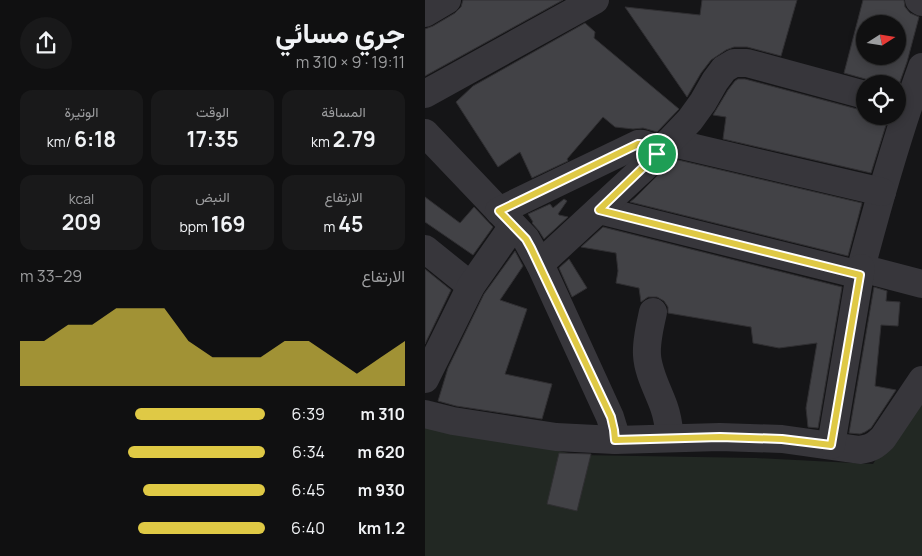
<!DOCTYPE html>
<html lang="ar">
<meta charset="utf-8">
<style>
:root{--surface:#101011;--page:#19191a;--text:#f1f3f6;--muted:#9c9d9f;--line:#303031;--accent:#dfc945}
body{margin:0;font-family:Manrope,Vazirmatn,sans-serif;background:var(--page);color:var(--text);direction:rtl;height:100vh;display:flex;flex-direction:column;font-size:19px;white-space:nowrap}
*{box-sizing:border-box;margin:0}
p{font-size:16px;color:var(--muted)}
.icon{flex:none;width:28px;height:28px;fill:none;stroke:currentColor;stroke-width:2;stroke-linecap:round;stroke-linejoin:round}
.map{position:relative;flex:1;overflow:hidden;direction:ltr}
.panel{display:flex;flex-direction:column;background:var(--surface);width:425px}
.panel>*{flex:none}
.needle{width:32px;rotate:78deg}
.buttons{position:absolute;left:431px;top:15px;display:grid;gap:10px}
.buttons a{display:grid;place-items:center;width:50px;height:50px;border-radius:50%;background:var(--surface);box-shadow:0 2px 8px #0003,0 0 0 1px var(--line);font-size:25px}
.pin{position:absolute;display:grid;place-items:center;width:42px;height:42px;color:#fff;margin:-21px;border:2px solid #fff;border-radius:50%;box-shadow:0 1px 5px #0007}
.round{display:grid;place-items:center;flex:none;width:52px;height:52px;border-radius:26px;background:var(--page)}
.head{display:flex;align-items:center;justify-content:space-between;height:85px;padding:0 20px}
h1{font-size:28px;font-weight:700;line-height:38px}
.figures{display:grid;grid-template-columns:repeat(3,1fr);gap:8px;height:85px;padding:5px 20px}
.figures div{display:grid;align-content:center;border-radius:12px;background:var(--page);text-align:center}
.figures b{font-size:21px;font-weight:700}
.figures small{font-size:14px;font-weight:400}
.figures p{font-size:14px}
.chart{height:140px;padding:10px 20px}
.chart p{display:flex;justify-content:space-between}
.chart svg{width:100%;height:90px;margin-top:5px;fill:var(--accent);opacity:.7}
ul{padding:0 20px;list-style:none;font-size:16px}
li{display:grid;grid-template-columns:80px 60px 1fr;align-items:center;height:38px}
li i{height:12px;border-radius:6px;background:var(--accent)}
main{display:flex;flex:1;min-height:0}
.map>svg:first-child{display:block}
.green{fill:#222823}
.building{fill:#424246;stroke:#302f32;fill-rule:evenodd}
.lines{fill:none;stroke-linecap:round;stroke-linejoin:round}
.minor{stroke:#37363b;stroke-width:28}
.route-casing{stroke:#fff;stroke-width:10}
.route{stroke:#dfc945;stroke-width:6}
</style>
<main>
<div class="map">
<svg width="497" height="556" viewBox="0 0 497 556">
<rect width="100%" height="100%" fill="#151517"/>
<polygon class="green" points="497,387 497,556 0,556 0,422 153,455 331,458 448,464"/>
<g class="building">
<polygon points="38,0 138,0 0,76 0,29 8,26 30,13 36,7"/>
<polygon points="277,0 372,0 356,56 322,47 309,47 301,50 286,60 276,73 262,97 200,7 275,15"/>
<path d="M438 0H479L480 7 485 13 494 17 482 62 472 90V84H451L444 80 419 73ZM440 24H472V56H440Z"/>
<polygon points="160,23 170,32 169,38 254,109 232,132 218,128 208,129 190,127 178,117 142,159 143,161 107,178 95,152 73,167 31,102 48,86"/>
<polygon points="313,79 320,79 436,110 440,110 440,116 462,116 461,125 446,173 298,139 301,117 288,115 303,90 310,81"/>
<polygon points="249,159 437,203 423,256 205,202 210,198"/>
<polygon points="0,197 35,223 49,207 68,227 48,255 0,222"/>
<polygon points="139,199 142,201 133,214 134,215 143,217 119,239 114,231 107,223 108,222 103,214 125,204 128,208"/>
<polygon points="178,227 417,287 393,428 383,427 381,408 392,343 354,348 328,343 326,327 243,313 243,307 239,301 232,297 223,297 216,302 214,288 191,283 193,271 191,253 156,247"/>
<polygon points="90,251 98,266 75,300 102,309 80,374 127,384 117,419 31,406 13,401 23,368 59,294"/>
<polygon points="144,259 162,288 147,297 134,268"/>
<polygon points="0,269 26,290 0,344"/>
<polygon points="449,287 462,291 461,301 475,302 473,326 456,325 450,386 471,390 446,428 440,432 435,434 424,433"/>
<polygon points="134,453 166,454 152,511 122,504"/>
</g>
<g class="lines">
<g class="minor">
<polyline points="494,0 497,2"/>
<polyline points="0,13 22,0"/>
<path d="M497 67C473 133 454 200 436 268L497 284"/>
<polyline points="0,94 170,0"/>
<polyline points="0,133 101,239 115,264 185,417 189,430 190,440"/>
<polyline points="244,142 457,192"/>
<polyline points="174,210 435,275"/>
<path d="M74 211 213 144C222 143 226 148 232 154"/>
<polyline points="0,249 46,286"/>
<polyline points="115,264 223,164 265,120 278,102 290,81 299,69 309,63 322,63 440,95"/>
<path d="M228 312C225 326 221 341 222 355 223 373 233 390 239 407 243 418 244 428 245 438"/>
<polyline points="0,379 46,286 88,226"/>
<path d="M0 414 28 421 131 437 190 440 295 437 357 439 435 450C446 448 450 446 458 438L497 380"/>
<polyline points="406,445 436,268"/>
</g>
</g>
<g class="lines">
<defs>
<path id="route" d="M213 144C222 143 226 148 232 154L174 210 435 275 406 445 357 439 295 437 190 440 189 430 186 417 106 248 101 239 74 211Z"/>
</defs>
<use href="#route" class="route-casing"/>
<use href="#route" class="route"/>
</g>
</svg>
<div class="buttons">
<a><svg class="needle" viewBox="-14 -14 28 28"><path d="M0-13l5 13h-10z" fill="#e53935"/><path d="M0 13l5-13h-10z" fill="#9c9d9f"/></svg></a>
<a><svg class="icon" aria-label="locate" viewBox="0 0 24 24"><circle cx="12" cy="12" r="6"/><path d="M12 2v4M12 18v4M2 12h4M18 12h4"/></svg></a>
</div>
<div class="pin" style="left:232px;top:154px;background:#1e9e55"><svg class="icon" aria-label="arrive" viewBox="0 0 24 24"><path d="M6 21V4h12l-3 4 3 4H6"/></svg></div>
</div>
<section class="panel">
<div class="head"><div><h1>جري مسائي</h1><p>19:11 · 9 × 310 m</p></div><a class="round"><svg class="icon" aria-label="share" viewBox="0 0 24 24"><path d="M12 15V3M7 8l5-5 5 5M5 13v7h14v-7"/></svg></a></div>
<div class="figures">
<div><p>المسافة</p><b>2.79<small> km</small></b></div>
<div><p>الوقت</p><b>17:35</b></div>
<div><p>الوتيرة</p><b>6:18<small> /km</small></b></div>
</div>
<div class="figures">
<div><p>الارتفاع</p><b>45<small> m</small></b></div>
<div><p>النبض</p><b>169<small> bpm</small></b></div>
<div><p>kcal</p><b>209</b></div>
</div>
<div class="chart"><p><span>الارتفاع</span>29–33 m</p>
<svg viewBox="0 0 160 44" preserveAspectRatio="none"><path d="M0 44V22L10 22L20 14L30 14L40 6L50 6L60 6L70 22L80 30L90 30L100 30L110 22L120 22L130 30L140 38L150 30L160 22V44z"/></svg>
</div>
<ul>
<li><b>310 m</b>6:39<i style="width:53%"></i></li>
<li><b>620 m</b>6:34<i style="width:56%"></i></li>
<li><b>930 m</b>6:45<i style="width:50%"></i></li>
<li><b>1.2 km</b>6:40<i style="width:52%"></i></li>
</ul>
</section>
</main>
